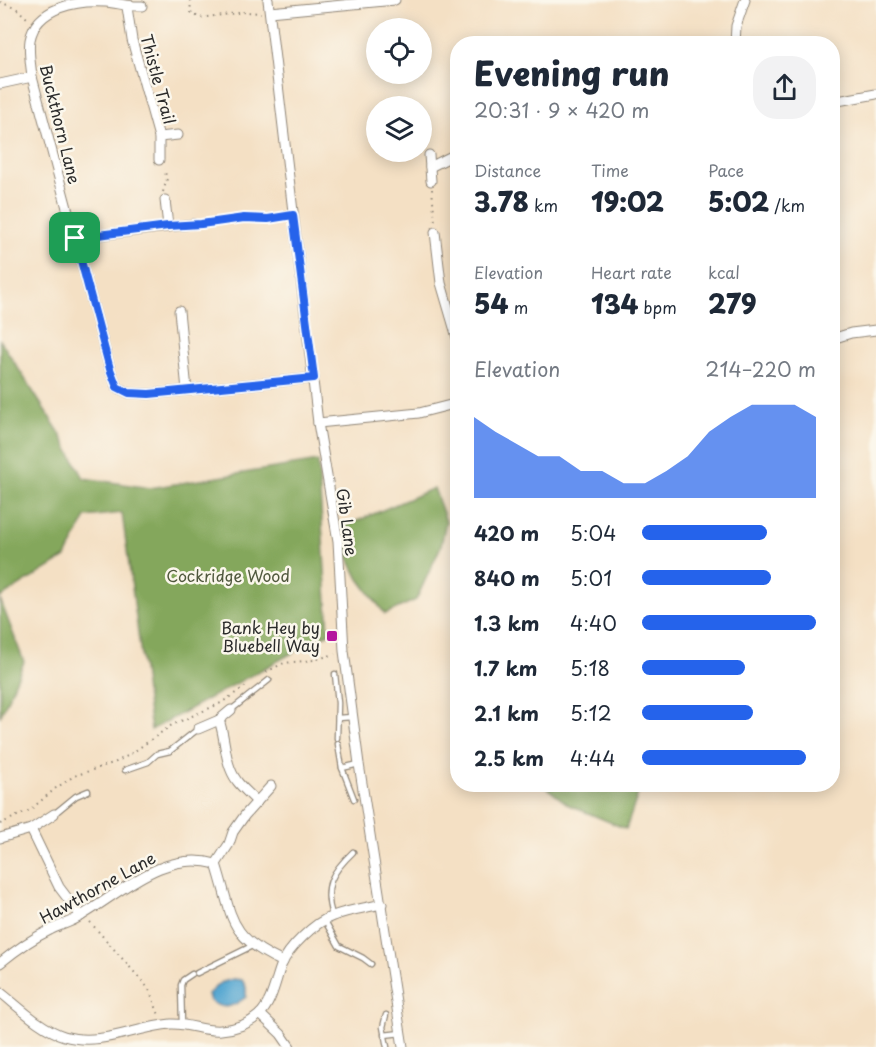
<!DOCTYPE html>
<meta charset="utf-8">
<style>
:root{--surface:#fff;--page:#f2f2f3;--text:#1f2937;--muted:#747a83;--accent:#2563eb}
body{margin:0;font-family:"Playpen Sans",sans-serif;background:var(--page);color:var(--text);height:100vh;display:flex;flex-direction:column;font-size:22px;white-space:nowrap}
*{box-sizing:border-box;margin:0}
p{font-size:20px;color:var(--muted)}
.icon{flex:none;width:33px;height:33px;fill:none;stroke:currentColor;stroke-width:2;stroke-linecap:round;stroke-linejoin:round}
.map{position:relative;flex:1;overflow:hidden}
.details{position:absolute;left:450px;top:36px;width:390px;height:756px;display:flex;flex-direction:column;background:var(--surface);border-radius:24px;box-shadow:0 3px 15px #0003}
.details>*{flex:none}
.buttons{position:absolute;left:366px;top:18px;display:grid;gap:12px}
.buttons a{display:grid;place-items:center;width:66px;height:66px;border-radius:50%;background:var(--surface);box-shadow:0 3px 15px #0003;font-size:30px}
.pin{position:absolute;display:grid;place-items:center;width:51px;height:51px;color:#fff;margin:-26px;border-radius:12px;box-shadow:0 3px 9px #0006}
.round{display:grid;place-items:center;flex:none;width:63px;height:63px;border-radius:24px;background:var(--page)}
.headline{display:flex;align-items:center;justify-content:space-between;height:102px;padding:0 24px}
h1{font-size:33px;font-weight:800;line-height:45px}
.stats{display:grid;grid-template-columns:repeat(3,1fr);gap:9px;height:102px;padding:6px 24px}
.stats div{display:grid;align-content:center}
.stats b{font-size:26px;font-weight:800}
.stats small{font-size:16px;font-weight:400}
.stats p{font-size:16px}
.chart{height:168px;padding:12px 24px}
.chart p{display:flex;justify-content:space-between}
.chart svg{width:100%;height:108px;margin-top:6px;fill:var(--accent);opacity:.7}
ul{padding:0 24px;list-style:none;font-size:20px}
li{display:grid;grid-template-columns:96px 72px 1fr;align-items:center;height:45px}
li i{height:15px;border-radius:8px;background:var(--accent)}
.map>svg:first-child{display:block}
.forest{fill:#84a75c;stroke:#586944;stroke-width:1.5}
.water{fill:#56a7d1;stroke:#40697e;stroke-width:1.5}
.lines{fill:none;stroke-linecap:round;stroke-linejoin:round}
.lane-casing{stroke:#908678;stroke-width:7}
.street-casing{stroke:#908678;stroke-width:11}
.path{stroke:#908678;stroke-width:2;stroke-dasharray:1.5 4.5;stroke-linecap:butt}
.lane{stroke:#fff;stroke-width:4.5}
.street{stroke:#fff;stroke-width:9}
.route-casing{stroke:#fff;stroke-width:12}
.route{stroke:#2563eb;stroke-width:8}
.poi-dot{fill:#b5179e;stroke:#fbf7ec;stroke-width:2}
.labels{text-anchor:middle;dominant-baseline:central;stroke-width:5;stroke-linejoin:round;paint-order:stroke}
.street-label{font-size:16px;fill:#2b2b2b;stroke:#fbf7ec}
.park-label{font-size:16px;fill:#50583d;stroke:#fbf7ec}
.poi-label{font-size:16px;fill:#2b2b2b;stroke:#fbf7ec;text-anchor:end}
</style>
<div class="map">
<svg width="876" height="1047" viewBox="0 0 876 1047">
<rect width="100%" height="100%" fill="#fbf7ec"/>
<filter id="ink" filterUnits="userSpaceOnUse"><feTurbulence type="fractalNoise" baseFrequency=".0167" numOctaves="2"/><feDisplacementMap in="SourceGraphic" scale="12" xChannelSelector="R" yChannelSelector="G"/><feConvolveMatrix kernelMatrix="1 2 1 2 8 2 1 2 1" color-interpolation-filters="sRGB"/></filter>
<filter id="wash" filterUnits="userSpaceOnUse"><feTurbulence type="fractalNoise" baseFrequency=".008" numOctaves="4" result="noise"/><feDisplacementMap in="SourceGraphic" scale="24" xChannelSelector="R" yChannelSelector="G"/><feGaussianBlur stdDeviation="1.35" result="paint"/><feColorMatrix in="noise" values="0 0 0 0 0 0 0 0 0 0 0 0 0 0 0 0 0 1.4 0 .05"/><feComposite in="paint" operator="in"/></filter>
<g filter="url(#wash)">
<rect width="100%" height="100%" fill="#f4e0c4"/>
<g class="forest">
<polygon points="0,340 59,432 84,478 150,488 318,461 329,633 151,730 122,513 86,517 66,557 0,598"/>
<polygon points="434,488 446,521 441,546 416,600 385,614 359,579 347,555 343,527"/>
<polygon points="0,599 24,662 0,717"/>
<polygon points="543,785 641,785 626,829 569,805"/>
</g>
<path class="water" d="M233 979 242 980 246 987V997C233 1007 224 1011 210 1001L208 994 220 983Z"/>
</g>
<g filter="url(#ink)">
<g class="lines">
<defs>
<g id="lane">
<polyline points="335,674 338,703 337,738"/>
<polyline points="231,710 269,680"/>
<polyline points="338,718 353,717"/>
<polyline points="338,744 342,768 354,799"/>
<polyline points="342,768 359,764"/>
<polyline points="125,770 148,762 157,754 170,751 198,729"/>
<polyline points="54,814 76,796 88,791"/>
<path d="M332 915C323 886 332 872 353 852"/>
<polyline points="325,921 339,946 363,958 371,964"/>
<polyline points="197,973 252,946"/>
<polyline points="386,1015 383,1027 387,1047"/>
<polyline points="182,1025 181,985 183,980 192,974"/>
<polyline points="384,1035 401,1033"/>
</g>
<g id="street">
<polyline points="268,0 318,423 338,541 344,651 359,764 403,1047"/>
<path d="M142 6C129 7 118 3 106 2 78 0 36 7 30 40 28 52 31 65 32 77L110 369 117 387 129 393 149 394 314 378"/>
<polyline points="127,7 132,40 159,137 159,160"/>
<polyline points="270,12 395,0"/>
<polyline points="735,44 736,26 745,0"/>
<polyline points="0,84 32,77"/>
<polyline points="832,102 876,94"/>
<polyline points="159,137 178,135"/>
<polyline points="429,155 431,181"/>
<polyline points="430,167 458,153"/>
<polyline points="165,200 168,226"/>
<polyline points="435,232 441,283 458,341"/>
<polyline points="75,238 193,224"/>
<polyline points="179,311 187,390"/>
<polyline points="832,339 851,333 876,330"/>
<polyline points="318,423 419,413 458,403"/>
<path d="M219 720C226 739 224 764 237 781 242 788 251 795 257 802"/>
<polyline points="198,729 219,720 231,710"/>
<path d="M271 786 245 815 233 832 229 844 216 864C233 916 226 936 283 962"/>
<polyline points="31,829 59,887 81,916"/>
<polyline points="0,838 31,829 54,814"/>
<path d="M0 963C16 950 31 939 50 930 59 925 70 923 79 917 121 893 163 849 216 864"/>
<path d="M0 992C19 1007 41 1029 64 1036 100 1047 135 1027 171 1024 188 1023 205 1032 221 1030 234 1029 249 1024 259 1015 272 1003 275 982 281 966 288 948 315 922 333 916 348 910 366 908 382 904"/>
<polyline points="260,1014 281,1034 290,1047"/>
</g>
</defs>
<use href="#lane" class="lane-casing"/>
<use href="#street" class="street-casing"/>
<g class="path">
<polyline points="190,0 191,12 199,18 245,12 261,13"/>
<polyline points="0,2 17,9 28,19"/>
<polyline points="432,189 435,223"/>
<polyline points="163,192 167,179 164,169"/>
<polyline points="204,224 244,218 268,219 285,216"/>
<polyline points="266,672 284,663 314,660 335,654"/>
<polyline points="0,824 30,810 56,788 74,776 116,762 129,755 172,725 221,703 249,684"/>
<polyline points="90,922 149,989 159,1015"/>
</g>
<use href="#lane" class="lane"/>
<use href="#street" class="street"/>
</g>
</g>
<g class="lines" filter="url(#ink)">
<defs>
<polygon id="route" points="293,215 314,378 149,394 129,393 117,387 110,369 75,238 168,226 201,224 244,218 268,219"/>
</defs>
<use href="#route" class="route-casing"/>
<use href="#route" class="route"/>
</g>
<rect class="poi-dot" x="326" y="630" width="12" height="12" rx="3"/>
<g class="labels">
<g class="street-label">
<text transform="translate(159 79) rotate(75)">Thistle Trail</text>
<text transform="translate(61 124) rotate(76)">Buckthorn Lane</text>
<text transform="translate(348 522) rotate(82)">Gib Lane</text>
<text transform="translate(97 887) rotate(-29)">Hawthorne Lane</text>
</g>
<g class="park-label">
<text x="228" y="575">Cockridge Wood</text>
</g>
<g class="poi-label">
<text x="320" y="627">Bank Hey by<tspan x="320" dy="18">Bluebell Way</tspan></text>
</g>
</g>
</svg>
<div class="buttons">
<a><svg class="icon" aria-label="locate" viewBox="0 0 24 24"><circle cx="12" cy="12" r="6"/><path d="M12 2v4M12 18v4M2 12h4M18 12h4"/></svg></a>
<a><svg class="icon" aria-label="layers" viewBox="0 0 24 24"><path d="M12 4l9 5-9 5-9-5zM3 14l9 5 9-5"/></svg></a>
</div>
<div class="pin" style="left:75px;top:238px;background:#1e9e55"><svg class="icon" aria-label="arrive" viewBox="0 0 24 24"><path d="M6 21V4h12l-3 4 3 4H6"/></svg></div>
<section class="details">
<div class="headline"><div><h1>Evening run</h1><p>20:31 · 9 × 420 m</p></div><a class="round"><svg class="icon" aria-label="share" viewBox="0 0 24 24"><path d="M12 15V3M7 8l5-5 5 5M5 13v7h14v-7"/></svg></a></div>
<div class="stats">
<div><p>Distance</p><b>3.78<small> km</small></b></div>
<div><p>Time</p><b>19:02</b></div>
<div><p>Pace</p><b>5:02<small> /km</small></b></div>
</div>
<div class="stats">
<div><p>Elevation</p><b>54<small> m</small></b></div>
<div><p>Heart rate</p><b>134<small> bpm</small></b></div>
<div><p>kcal</p><b>279</b></div>
</div>
<div class="chart"><p><span>Elevation</span>214–220 m</p>
<svg viewBox="0 0 160 44" preserveAspectRatio="none"><path d="M0 44V11L10 17L20 22L30 27L40 27L50 33L60 33L70 38L80 38L90 33L100 27L110 17L120 11L130 6L140 6L150 6L160 11V44z"/></svg>
</div>
<ul>
<li><b>420 m</b>5:04<i style="width:72%"></i></li>
<li><b>840 m</b>5:01<i style="width:74%"></i></li>
<li><b>1.3 km</b>4:40<i style="width:100%"></i></li>
<li><b>1.7 km</b>5:18<i style="width:59%"></i></li>
<li><b>2.1 km</b>5:12<i style="width:64%"></i></li>
<li><b>2.5 km</b>4:44<i style="width:94%"></i></li>
</ul>
</section>
</div>
